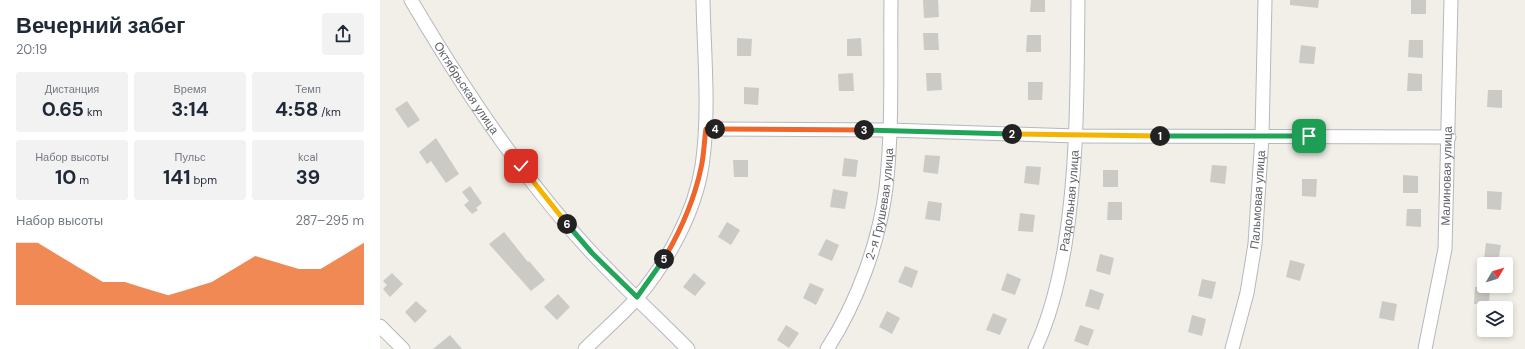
<!DOCTYPE html>
<html lang="ru">
<meta charset="utf-8">
<style>
:root{--surface:#fff;--page:#f2f2f3;--text:#1f2937;--muted:#747a83;--accent:#ea580c}
body{margin:0;font-family:"DM Sans",sans-serif;background:var(--page);color:var(--text);height:100vh;display:flex;flex-direction:column;font-size:15px;white-space:nowrap}
*{box-sizing:border-box;margin:0}
p{font-size:13px;color:var(--muted)}
.icon{flex:none;width:22px;height:22px;fill:none;stroke:currentColor;stroke-width:2;stroke-linecap:round;stroke-linejoin:round}
.map{position:relative;flex:1;overflow:hidden}
.details{display:flex;flex-direction:column;background:var(--surface);width:380px}
.details>*{flex:none}
.needle{width:26px;rotate:52deg}
.tools{position:absolute;left:1097px;top:257px;display:grid;gap:8px}
.tools a{display:grid;place-items:center;width:36px;height:36px;border-radius:4px;background:var(--surface);box-shadow:0 2px 6px #0003;font-size:20px}
.pin{position:absolute;display:grid;place-items:center;width:34px;height:34px;color:#fff;margin:-17px;border-radius:8px;box-shadow:0 2px 6px #0006}
.km{position:absolute;width:20px;height:20px;margin:-10px;border-radius:50%;background:#222;color:#fff;font-size:11px;line-height:20px;text-align:center}
.round{display:grid;place-items:center;flex:none;width:42px;height:42px;border-radius:4px;background:var(--page)}
.summary{display:flex;align-items:center;justify-content:space-between;height:68px;padding:0 16px}
h1{font-size:22px;font-weight:700;line-height:30px}
.stats{display:grid;grid-template-columns:repeat(3,1fr);gap:6px;height:68px;padding:4px 16px}
.stats div{display:grid;align-content:center;border-radius:4px;background:var(--page);text-align:center}
.stats b{font-size:20px;font-weight:700}
.stats small{font-size:11px;font-weight:400}
.stats p{font-size:11px}
.chart{height:112px;padding:8px 16px}
.chart p{display:flex;justify-content:space-between}
.chart svg{width:100%;height:72px;margin-top:4px;fill:var(--accent);opacity:.7}
main{display:flex;flex:1;min-height:0}
.map>svg:first-child{display:block}
.building{fill:#cccac5}
.lines{fill:none;stroke-linecap:round;stroke-linejoin:round}
.minor-casing{stroke:#b5b8bc;stroke-width:15}
.minor{stroke:#fff;stroke-width:13}
.split-1-casing{stroke:#fff;stroke-width:8}
.split-2-casing{stroke:#fff;stroke-width:8}
.split-3-casing{stroke:#fff;stroke-width:8}
.split-4-casing{stroke:#fff;stroke-width:8}
.split-5-casing{stroke:#fff;stroke-width:8}
.split-6-casing{stroke:#fff;stroke-width:8}
.split-7-casing{stroke:#fff;stroke-width:8}
.split-1{stroke:#22a559;stroke-width:5}
.split-2{stroke:#f5b400;stroke-width:5}
.split-3{stroke:#22a559;stroke-width:5}
.split-4{stroke:#f0652b;stroke-width:5}
.split-5{stroke:#f0652b;stroke-width:5}
.split-6{stroke:#22a559;stroke-width:5}
.split-7{stroke:#f5b400;stroke-width:5}
.labels{text-anchor:middle;dominant-baseline:central;stroke-width:4;stroke-linejoin:round;paint-order:stroke}
.street-label{font-size:12px;fill:#5f6368;stroke:#fff}
</style>
<main>
<section class="details">
<div class="summary"><div><h1>Вечерний забег</h1><p>20:19</p></div><a class="round"><svg class="icon" aria-label="share" viewBox="0 0 24 24"><path d="M12 15V3M7 8l5-5 5 5M5 13v7h14v-7"/></svg></a></div>
<div class="stats">
<div><p>Дистанция</p><b>0.65<small> km</small></b></div>
<div><p>Время</p><b>3:14</b></div>
<div><p>Темп</p><b>4:58<small> /km</small></b></div>
</div>
<div class="stats">
<div><p>Набор высоты</p><b>10<small> m</small></b></div>
<div><p>Пульс</p><b>141<small> bpm</small></b></div>
<div><p>kcal</p><b>39</b></div>
</div>
<div class="chart"><p><span>Набор высоты</span>287–295 m</p>
<svg viewBox="0 0 160 44" preserveAspectRatio="none"><path d="M0 44V6L10 6L20 14L30 22L40 30L50 30L60 34L70 38L80 34L90 30L100 22L110 14L120 18L130 22L140 22L150 14L160 6V44z"/></svg>
</div>
</section>
<div class="map">
<svg width="1145" height="349" viewBox="0 0 1145 349">
<rect width="100%" height="100%" fill="#f1efe8"/>
<g class="building">
<polygon points="543,0 558,0 559,17 544,18"/>
<polygon points="651,0 665,0 665,12 650,12"/>
<polygon points="910,0 939,0 938,8 910,5"/>
<rect x="1031" y="0" width="15" height="14"/>
<polygon points="543,33 558,33 559,50 544,50"/>
<polygon points="647,35 661,35 661,52 646,52"/>
<polygon points="357,38 372,39 371,56 357,56"/>
<polygon points="481,38 482,56 467,56 467,39"/>
<polygon points="1029,40 1043,40 1043,58 1028,57"/>
<polygon points="921,45 936,47 934,64 919,63"/>
<polygon points="473,73 474,91 459,91 458,74"/>
<polygon points="546,73 561,73 562,90 547,91"/>
<polygon points="1028,73 1042,74 1042,91 1027,91"/>
<polygon points="648,82 663,82 662,100 648,100"/>
<polygon points="364,87 379,88 378,105 364,104"/>
<polygon points="1108,90 1122,90 1122,108 1107,107"/>
<polygon points="27,101 40,120 28,128 15,109"/>
<polygon points="56,138 79,174 66,183 51,161 47,164 39,152"/>
<polygon points="545,155 560,156 558,174 543,172"/>
<polygon points="464,158 478,160 476,177 462,176"/>
<polygon points="353,160 368,160 368,177 354,177"/>
<polygon points="832,165 847,166 845,184 830,182"/>
<polygon points="646,166 661,167 659,185 644,183"/>
<rect x="723" y="170" width="15" height="17"/>
<polygon points="1023,175 1038,176 1038,193 1023,193"/>
<polygon points="922,179 937,179 936,197 922,196"/>
<polygon points="90,186 102,203 96,208 98,210 92,214 84,205 89,201 82,192"/>
<polygon points="453,189 468,192 465,209 450,207"/>
<polygon points="1107,191 1122,192 1121,210 1107,209"/>
<polygon points="548,201 562,203 560,221 545,219"/>
<polygon points="728,202 742,202 742,220 727,220"/>
<polygon points="1027,209 1041,209 1041,227 1026,226"/>
<polygon points="640,213 655,215 653,232 638,231"/>
<polygon points="347,222 360,230 351,245 338,237"/>
<polygon points="124,232 148,262 149,261 165,280 151,291 109,244"/>
<polygon points="446,239 459,245 452,261 438,255"/>
<polygon points="1106,243 1121,245 1118,262 1104,260"/>
<polygon points="720,254 734,258 730,275 716,271"/>
<polygon points="910,260 925,264 920,281 906,277"/>
<polygon points="525,266 538,271 532,288 518,282"/>
<polygon points="12,273 23,284 10,297 3,289 7,285 3,281"/>
<polygon points="314,273 326,283 315,296 303,287"/>
<polygon points="627,273 641,279 635,295 621,290"/>
<polygon points="822,279 836,282 832,299 818,296"/>
<polygon points="430,283 444,289 436,305 423,298"/>
<polygon points="1095,287 1110,287 1109,305 1094,304"/>
<polygon points="710,289 724,294 719,310 705,306"/>
<polygon points="178,294 190,307 177,320 164,307"/>
<polygon points="36,301 47,311 35,323 25,312"/>
<polygon points="1002,301 1017,304 1014,321 999,318"/>
<polygon points="507,311 520,318 512,334 499,327"/>
<polygon points="613,313 627,319 620,335 606,330"/>
<polygon points="812,315 826,319 822,336 808,332"/>
<polygon points="406,325 419,333 409,348 397,340"/>
<polygon points="700,325 714,330 708,346 694,341"/>
<polygon points="70,335 82,349 53,349"/>
</g>
<g class="lines">
<defs>
<g id="minor">
<path id="s1" d="M31 0C82 87 143 179 212 253 243 286 276 317 308 349"/>
<polyline points="326,129 509,130 696,136 1069,137"/>
<polyline points="0,326 23,349"/>
<path d="M205 349C222 332 241 316 257 298 287 263 315 212 322 166 330 112 324 55 323 0"/>
<path id="s2" d="M447 349C477 303 499 243 506 188 513 126 510 62 511 0"/>
<path id="s3" d="M655 349C671 316 679 280 685 245 698 164 697 82 698 0"/>
<path id="s4" d="M852 349 867 293 875 244 882 136 885 0"/>
<path id="s5" d="M1045 349 1065 249 1071 0"/>
</g>
</defs>
<use href="#minor" class="minor-casing"/>
<use href="#minor" class="minor"/>
</g>
<g class="lines">
<defs>
<polyline id="split-1" points="780,136 929,136"/>
<polyline id="split-2" points="632,134 780,136"/>
<polyline id="split-3" points="484,130 632,134"/>
<polyline id="split-4" points="335,129 484,130"/>
<path id="split-5" d="M284 259C301 230 314 201 321 168 324 156 324 142 326 129H335"/>
<polyline id="split-6" points="187,224 212,253 257,297 284,259"/>
<polyline id="split-7" points="141,166 187,224"/>
</defs>
<use href="#split-1" class="split-1-casing"/>
<use href="#split-2" class="split-2-casing"/>
<use href="#split-3" class="split-3-casing"/>
<use href="#split-4" class="split-4-casing"/>
<use href="#split-5" class="split-5-casing"/>
<use href="#split-6" class="split-6-casing"/>
<use href="#split-7" class="split-7-casing"/>
<use href="#split-1" class="split-1"/>
<use href="#split-2" class="split-2"/>
<use href="#split-3" class="split-3"/>
<use href="#split-4" class="split-4"/>
<use href="#split-5" class="split-5"/>
<use href="#split-6" class="split-6"/>
<use href="#split-7" class="split-7"/>
</g>
<g class="labels">
<g class="street-label">
<text stroke="none"><textPath href="#s1" startOffset="104">Октябрьская улица</textPath></text>
<text stroke="none"><textPath href="#s5" startOffset="175">Малиновая улица</textPath></text>
<text stroke="none"><textPath href="#s4" startOffset="152">Пальмовая улица</textPath></text>
<text stroke="none"><textPath href="#s3" startOffset="153">Раздольная улица</textPath></text>
<text stroke="none"><textPath href="#s2" startOffset="156">2-я Грушевая улица</textPath></text>
</g>
</g>
</svg>
<div class="tools">
<a><svg class="needle" viewBox="-14 -14 28 28"><path d="M0-13l5 13h-10z" fill="#e53935"/><path d="M0 13l5-13h-10z" fill="#747a83"/></svg></a>
<a><svg class="icon" aria-label="layers" viewBox="0 0 24 24"><path d="M12 4l9 5-9 5-9-5zM3 14l9 5 9-5"/></svg></a>
</div>
<div class="pin" style="left:929px;top:136px;background:#1e9e55"><svg class="icon" aria-label="arrive" viewBox="0 0 24 24"><path d="M6 21V4h12l-3 4 3 4H6"/></svg></div>
<div class="pin" style="left:141px;top:166px;background:#d93025"><svg class="icon" aria-label="check" viewBox="0 0 24 24"><path d="M5 12l5 5 9-10"/></svg></div>
<b class="km" style="left:780px;top:136px">1</b>
<b class="km" style="left:632px;top:134px">2</b>
<b class="km" style="left:484px;top:130px">3</b>
<b class="km" style="left:335px;top:129px">4</b>
<b class="km" style="left:284px;top:259px">5</b>
<b class="km" style="left:187px;top:224px">6</b>
</div>
</main>
